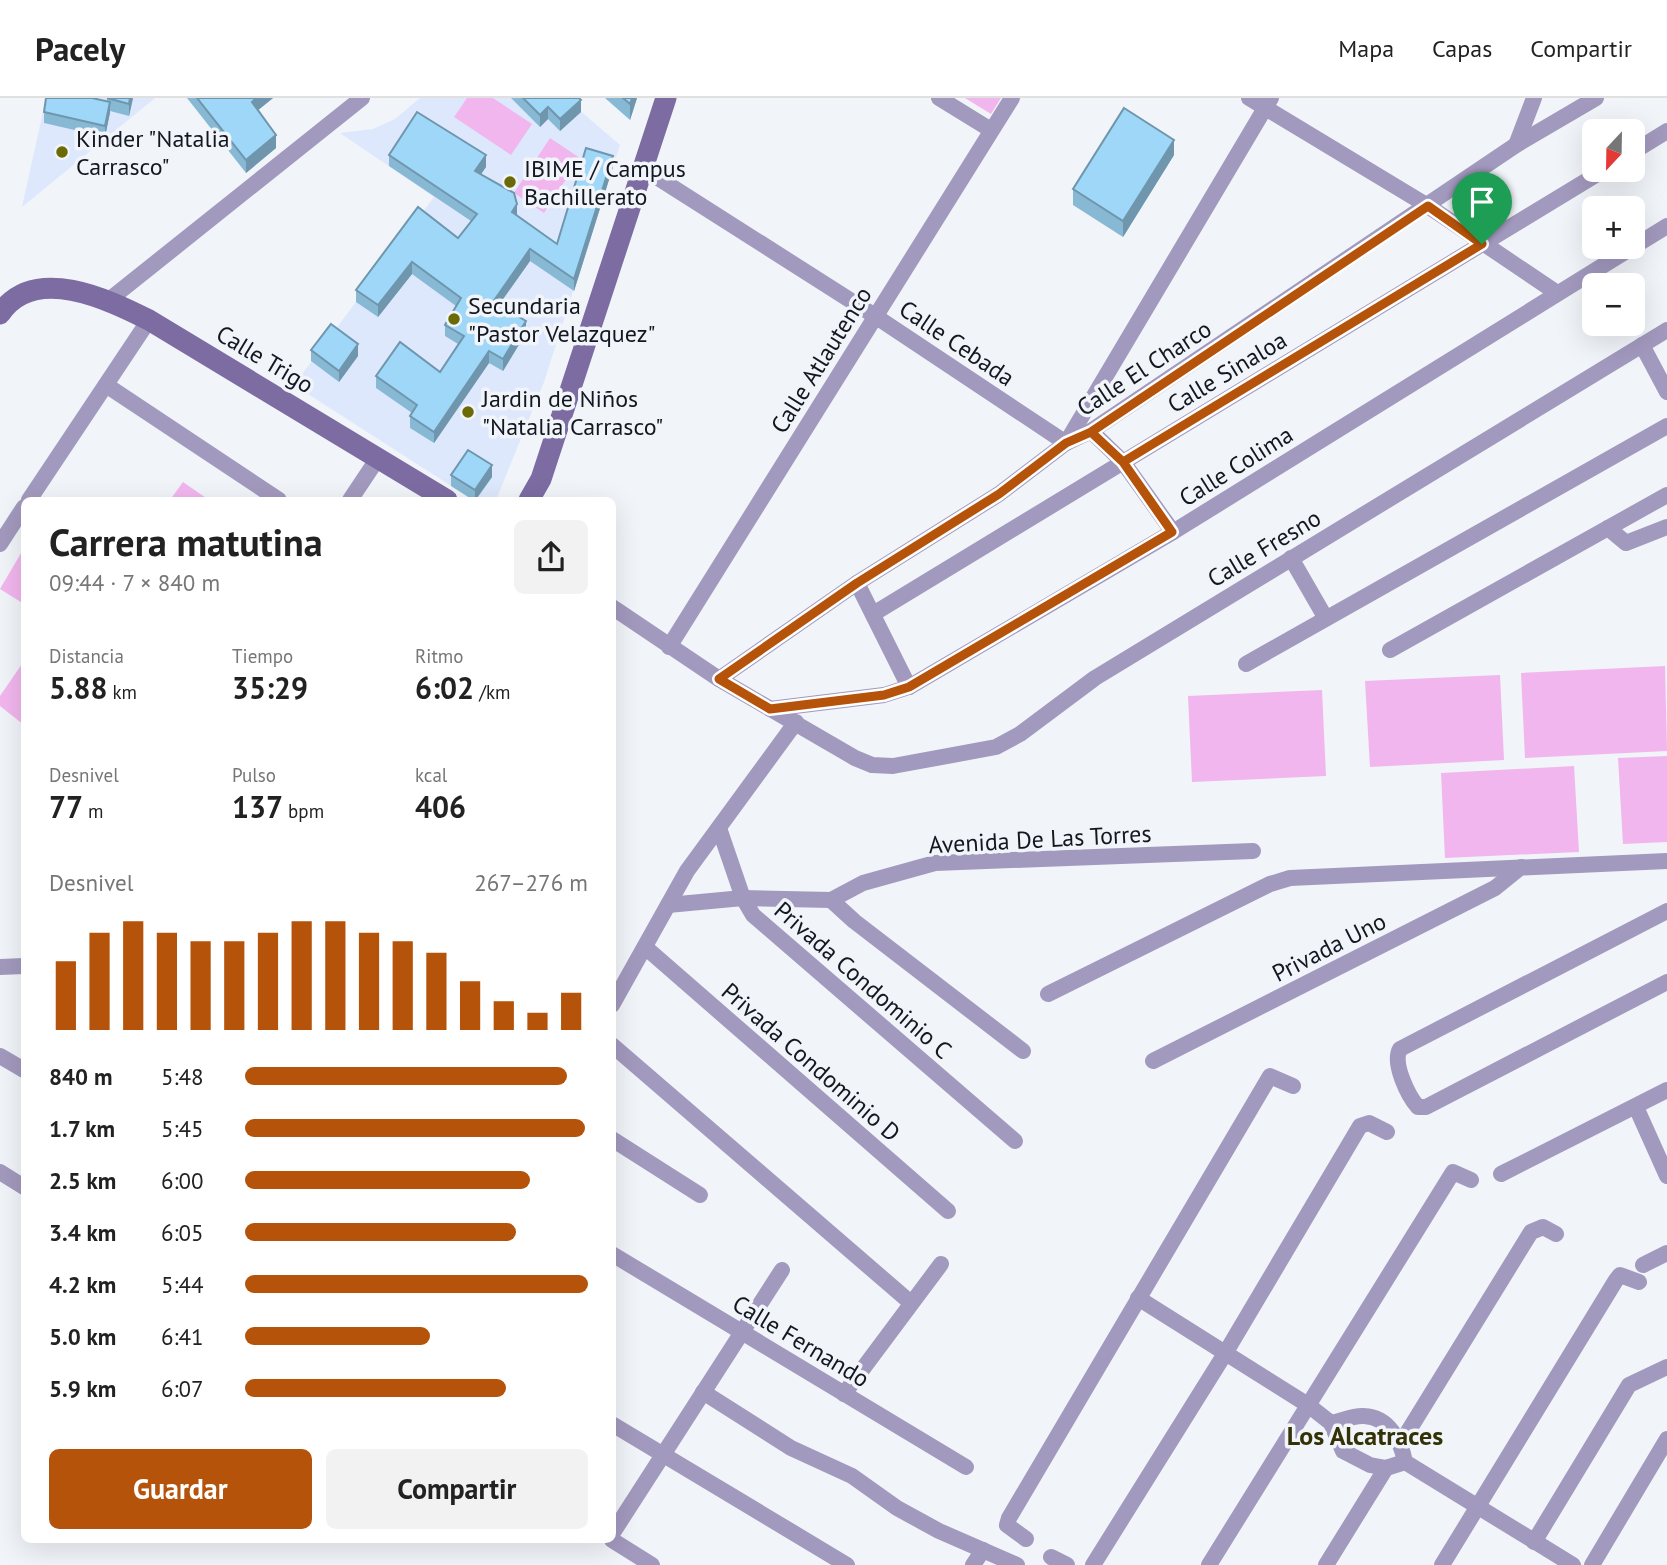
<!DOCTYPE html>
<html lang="es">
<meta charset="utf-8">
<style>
:root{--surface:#fff;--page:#f2f2f2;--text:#222;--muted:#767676;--line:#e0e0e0;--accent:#b45309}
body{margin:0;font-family:"PT Sans",sans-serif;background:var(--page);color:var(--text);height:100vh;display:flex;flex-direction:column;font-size:26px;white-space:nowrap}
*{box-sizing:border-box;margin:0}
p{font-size:23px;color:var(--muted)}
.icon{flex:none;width:38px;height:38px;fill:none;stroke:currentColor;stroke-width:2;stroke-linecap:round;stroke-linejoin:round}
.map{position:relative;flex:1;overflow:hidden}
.drawer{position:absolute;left:21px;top:399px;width:595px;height:1046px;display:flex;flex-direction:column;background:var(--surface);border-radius:10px;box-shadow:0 7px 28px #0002}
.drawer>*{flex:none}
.needle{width:46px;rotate:202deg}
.controls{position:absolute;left:1582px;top:21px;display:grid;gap:14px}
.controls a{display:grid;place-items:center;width:63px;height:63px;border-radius:10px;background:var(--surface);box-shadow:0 7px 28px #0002;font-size:35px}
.pin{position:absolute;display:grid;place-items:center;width:60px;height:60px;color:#fff;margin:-72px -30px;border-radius:50% 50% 50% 0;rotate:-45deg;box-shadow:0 0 7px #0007}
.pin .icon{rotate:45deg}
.round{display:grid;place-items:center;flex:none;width:74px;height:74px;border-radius:10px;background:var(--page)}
.headline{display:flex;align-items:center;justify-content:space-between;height:119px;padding:0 28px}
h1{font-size:38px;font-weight:600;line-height:52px}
.metrics{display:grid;grid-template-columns:repeat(3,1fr);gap:10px;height:119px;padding:7px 28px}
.metrics div{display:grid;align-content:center}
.metrics b{font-size:30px;font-weight:600}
.metrics small{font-size:19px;font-weight:400}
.metrics p{font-size:19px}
.chart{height:196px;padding:14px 28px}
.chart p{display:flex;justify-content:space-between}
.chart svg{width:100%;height:126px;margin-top:7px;stroke:var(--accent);stroke-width:6}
.primary-button{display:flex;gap:14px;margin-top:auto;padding:14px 28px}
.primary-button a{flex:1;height:80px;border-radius:10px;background:var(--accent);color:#fff;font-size:28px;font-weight:600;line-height:80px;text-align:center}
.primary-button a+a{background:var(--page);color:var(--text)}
ul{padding:0 28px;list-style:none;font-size:23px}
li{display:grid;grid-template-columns:112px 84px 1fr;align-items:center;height:52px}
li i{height:18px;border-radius:9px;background:var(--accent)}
header{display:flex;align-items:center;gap:42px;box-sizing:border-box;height:98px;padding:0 35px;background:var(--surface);border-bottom:2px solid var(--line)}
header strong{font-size:33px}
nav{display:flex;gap:38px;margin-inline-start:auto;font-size:24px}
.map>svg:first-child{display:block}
.built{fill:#dee8fd}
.green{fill:#f1b6ee}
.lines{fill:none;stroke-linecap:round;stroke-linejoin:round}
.street{stroke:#a299be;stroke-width:16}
.secondary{stroke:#7c6ca2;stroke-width:21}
.wall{fill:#88b9d4}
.shaded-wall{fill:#6f96ad}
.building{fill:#9ed7f7;stroke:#6f96ad;stroke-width:2}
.route-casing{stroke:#fff;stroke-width:14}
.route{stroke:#b45309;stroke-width:9}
.poi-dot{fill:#6b6a06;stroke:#f1f4f9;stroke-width:2.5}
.labels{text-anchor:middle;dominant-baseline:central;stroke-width:7;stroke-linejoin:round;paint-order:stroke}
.poi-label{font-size:24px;fill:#121720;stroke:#f1f4f9;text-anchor:start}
.street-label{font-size:24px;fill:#121720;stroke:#f1f4f9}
.neighbourhood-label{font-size:26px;font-weight:bold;fill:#333207;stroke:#f1f4f9}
</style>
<header>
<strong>Pacely</strong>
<nav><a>Mapa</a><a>Capas</a><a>Compartir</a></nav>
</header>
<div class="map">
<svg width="1667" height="1467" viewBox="0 0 1667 1467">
<rect width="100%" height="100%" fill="#f1f4f9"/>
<g class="built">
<polygon points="46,0 155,0 22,109"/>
<polygon points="420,0 565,0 620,47 544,284 496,402 473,402 294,287 434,99 340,35 373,31 395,21"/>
</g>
<g class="green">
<polygon points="467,0 493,0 532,26 511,57 454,19"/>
<polygon points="965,0 1001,0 991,16"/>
<polygon points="550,40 580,60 544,115 514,95"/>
<polygon points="183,384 209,402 170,402"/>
<polygon points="24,450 24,506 0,491"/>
<polygon points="24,563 24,627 0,608 0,598"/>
<polygon points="1665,568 1667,653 1525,660 1521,575"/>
<polygon points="1500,577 1504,662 1370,669 1365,583"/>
<polygon points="1322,592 1326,678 1192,684 1188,598"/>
<polygon points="1667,658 1667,744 1623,746 1618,660"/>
<polygon points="1574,668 1579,754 1445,760 1441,675"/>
</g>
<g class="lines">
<g class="street">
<polyline points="939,0 991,32"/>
<polyline points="1249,0 1428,108 1557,195"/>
<polyline points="1516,47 1534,0"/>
<polyline points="1633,54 1667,33"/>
<polyline points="644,71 875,218 1066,345 1271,0"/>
<polyline points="1633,149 1667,128"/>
<polyline points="109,202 362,0"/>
<polyline points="1642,247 1667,294"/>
<polyline points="106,287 279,402"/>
<polyline points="1091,333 1123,364 1173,434"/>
<polyline points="29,402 149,222"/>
<polyline points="350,402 378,360"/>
<polyline points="1608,430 1626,445 1667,429"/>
<polyline points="0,446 24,409"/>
<polyline points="1291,460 1325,519"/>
<polyline points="857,485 909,589"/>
<polyline points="612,509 719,581 855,660 872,667 893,668 996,649 1020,636 1095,580 1667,232"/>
<polyline points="873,516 1604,72"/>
<polyline points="669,549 1012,0"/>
<polyline points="1390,552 1667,397"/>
<polyline points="1246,566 1667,328"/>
<polyline points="719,581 857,485 999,396 1066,345 1091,333 1516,47 1596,0"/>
<polyline points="770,611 884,597 909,589 1173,434 1633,149"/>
<polyline points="719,730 743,800 753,817 1015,1043"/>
<polyline points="831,802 854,823 1023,953"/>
<polyline points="668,807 743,800 831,802 863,785 935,765 1253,753"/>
<path d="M1667 813 1400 951C1392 965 1408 998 1418 1009H1426L1667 884"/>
<polyline points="645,849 948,1113"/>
<polyline points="0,869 24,868"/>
<polyline points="1048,896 1270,786 1290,780 1667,763"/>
<polyline points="612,907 687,773 796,624"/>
<polyline points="612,947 911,1205"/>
<polyline points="0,958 24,972"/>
<polyline points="1153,963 1495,790 1521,769"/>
<polyline points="1636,1009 1667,1078"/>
<polyline points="612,1041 700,1097"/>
<polyline points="0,1074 24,1089"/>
<polyline points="1501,1076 1667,992"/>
<polyline points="612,1156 966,1369"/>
<polyline points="1643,1167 1667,1155"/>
<polyline points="1138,1200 1308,1307 1331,1325 1343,1353 1370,1367 1386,1370 1405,1364"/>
<polyline points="703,1294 791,1350 852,1378 897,1410 939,1433 1017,1467"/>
<polyline points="844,1296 941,1166"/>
<path d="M1331 1325C1341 1323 1354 1317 1364 1318 1389 1319 1401 1343 1405 1364L1573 1467"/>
<polyline points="612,1326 847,1467"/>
<polyline points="1401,1345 1531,1134 1543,1129 1556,1136"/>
<polyline points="612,1436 782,1172"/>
<polyline points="1026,1441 1007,1427 1009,1420 1270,978 1293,988"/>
<polyline points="612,1442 652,1467"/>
<polyline points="1534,1444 1629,1287 1667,1269"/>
<polyline points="1051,1459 1067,1467"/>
<polyline points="973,1467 983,1452"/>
<polyline points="1093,1467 1226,1254 1360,1028 1369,1025 1387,1034"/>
<polyline points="1209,1467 1453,1074 1471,1082"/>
<polyline points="1326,1467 1386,1370"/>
<polyline points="1442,1467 1616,1182 1620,1177 1639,1184"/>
<polyline points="1592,1467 1667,1341"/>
</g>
<g class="secondary">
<path d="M0 216C34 165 109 202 149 222L447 402"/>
<polyline points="529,402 541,381 666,0"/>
</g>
</g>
<g class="wall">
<polygon points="107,0 133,0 129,18 110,13 105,39 44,25 44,14 107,3"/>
<polygon points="187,0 273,0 258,12 276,50 246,75"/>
<polygon points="511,0 579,0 581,14 560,33 548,21 540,29"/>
<polygon points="605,0 637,0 630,22"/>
<polygon points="389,57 486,69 481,76 517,118 557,146 613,69 574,193 530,163 499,207 526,235 503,273 489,265 434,345 410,330 410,318 412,315 376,290 376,278 440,274 458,246 445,238 445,227 456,208 412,176 378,219 356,204 356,192 458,140 471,123 389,68"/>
<polygon points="1174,57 1123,139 1073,107 1073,91"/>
<polygon points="311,252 358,258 339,284 311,263"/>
<polygon points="451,377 492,379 476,402 473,402 451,388"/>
</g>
<g class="shaded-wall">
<polygon points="130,0 133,0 129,18 129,6"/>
<polygon points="256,0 273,0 252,17 252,4"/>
<polygon points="632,0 637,0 630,22 630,6"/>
<polygon points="581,2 581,14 560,33 560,21"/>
<polygon points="110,4 110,15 105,39 105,28"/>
<polygon points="548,9 548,21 540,29 540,17"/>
<polygon points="276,37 276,50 246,75 246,62"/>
<polygon points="1174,42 1174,57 1123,139 1123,123"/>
<polygon points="486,57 486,69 475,85 475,73"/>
<polygon points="613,58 613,69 574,193 574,181"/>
<polygon points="517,106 517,118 512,114"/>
<polygon points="530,151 530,163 493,215 493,204"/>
<polygon points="412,164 412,176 378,219 378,207"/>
<polygon points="526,223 526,235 503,273 503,261"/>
<polygon points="358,246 358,258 339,284 339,273"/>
<polygon points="489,253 489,265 434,345 434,334"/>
<polygon points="492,367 492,379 475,402 475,392"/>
</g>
<g class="building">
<polygon points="46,0 92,0 110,4 105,28 44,14"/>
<polygon points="107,0 130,0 129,6"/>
<polygon points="197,0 256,0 252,4 276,37 246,62"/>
<polygon points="523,0 579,0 581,2 560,21 548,9 540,17"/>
<polygon points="623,0 632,0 630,6"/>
<polygon points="1124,10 1174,42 1123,123 1073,91"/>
<polygon points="417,14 486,57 475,73 514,95 517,106 512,114 557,146 586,50 613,58 574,181 530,151 493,204 526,223 503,261 489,253 434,334 410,318 417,307 376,278 400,244 440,274 464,238 445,227 461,200 412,164 378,207 356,192 418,109 458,140 477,116 389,57"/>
<polygon points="331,226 358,246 339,273 311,252"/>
<polygon points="468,352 492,367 475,392 451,377"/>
</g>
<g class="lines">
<defs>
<polyline id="route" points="1482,146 1123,364 1091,334 1066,345 999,396 857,485 719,581 770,611 884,597 909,589 1172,434 1123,364 1091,334 1428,108 1482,146"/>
</defs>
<use href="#route" class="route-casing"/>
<use href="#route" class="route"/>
</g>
<g class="poi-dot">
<circle cx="62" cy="54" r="7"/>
<circle cx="510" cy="84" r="7"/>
<circle cx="454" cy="221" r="7"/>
<circle cx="468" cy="314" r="7"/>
</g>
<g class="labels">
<g class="poi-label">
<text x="76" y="40">Kinder "Natalia<tspan x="76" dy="28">Carrasco"</tspan></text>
<text x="524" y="70">IBIME / Campus<tspan x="524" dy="28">Bachillerato</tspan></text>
<text x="468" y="207">Secundaria<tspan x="468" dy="28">"Pastor Velazquez"</tspan></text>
<text x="482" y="300">Jardin de Niños<tspan x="482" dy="28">"Natalia Carrasco"</tspan></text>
</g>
<g class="street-label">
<text transform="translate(957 245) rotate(34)">Calle Cebada</text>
<text transform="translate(265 261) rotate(31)">Calle Trigo</text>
<text transform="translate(821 262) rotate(-58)">Calle Atlautenco</text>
<text transform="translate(1144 270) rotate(-33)">Calle El Charco</text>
<text transform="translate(1227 274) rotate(-31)">Calle Sinaloa</text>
<text transform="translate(1236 368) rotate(-32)">Calle Colima</text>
<text transform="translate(1264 450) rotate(-31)">Calle Fresno</text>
<text transform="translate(1040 741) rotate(-3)">Avenida De Las Torres</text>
<text transform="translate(1329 849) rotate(-27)">Privada Uno</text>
<text transform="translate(863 882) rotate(41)">Privada Condominio C</text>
<text transform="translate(811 964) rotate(41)">Privada Condominio D</text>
<text transform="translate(801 1243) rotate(31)">Calle Fernando</text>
</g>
<g class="neighbourhood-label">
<text x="1365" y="1337">Los Alcatraces</text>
</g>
</g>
</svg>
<div class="controls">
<a><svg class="needle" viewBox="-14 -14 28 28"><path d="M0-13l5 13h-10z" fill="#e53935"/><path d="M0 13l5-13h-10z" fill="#767676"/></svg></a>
<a>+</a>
<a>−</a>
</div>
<div class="pin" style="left:1482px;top:146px;background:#1e9e55"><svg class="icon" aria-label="arrive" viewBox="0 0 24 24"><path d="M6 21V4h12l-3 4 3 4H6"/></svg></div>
<section class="drawer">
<div class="headline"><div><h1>Carrera matutina</h1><p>09:44 · 7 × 840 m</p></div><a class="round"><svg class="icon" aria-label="share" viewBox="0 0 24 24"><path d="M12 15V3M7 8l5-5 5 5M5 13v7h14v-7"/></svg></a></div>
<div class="metrics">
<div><p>Distancia</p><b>5.88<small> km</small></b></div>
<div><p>Tiempo</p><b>35:29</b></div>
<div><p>Ritmo</p><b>6:02<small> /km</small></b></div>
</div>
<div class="metrics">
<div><p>Desnivel</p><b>77<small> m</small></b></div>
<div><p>Pulso</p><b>137<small> bpm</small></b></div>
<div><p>kcal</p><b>406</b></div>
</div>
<div class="chart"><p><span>Desnivel</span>267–276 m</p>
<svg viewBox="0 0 160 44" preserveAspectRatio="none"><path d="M5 44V20M15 44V10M25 44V6M35 44V10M45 44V13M55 44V13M65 44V10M75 44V6M85 44V6M95 44V10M105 44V13M115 44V17M125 44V27M135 44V34M145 44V38M155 44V31"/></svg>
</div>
<ul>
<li><b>840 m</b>5:48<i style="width:94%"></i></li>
<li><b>1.7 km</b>5:45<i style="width:99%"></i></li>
<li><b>2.5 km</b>6:00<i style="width:83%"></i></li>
<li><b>3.4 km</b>6:05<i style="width:79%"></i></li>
<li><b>4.2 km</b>5:44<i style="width:100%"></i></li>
<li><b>5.0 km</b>6:41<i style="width:54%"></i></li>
<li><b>5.9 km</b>6:07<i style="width:76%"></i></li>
</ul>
<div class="primary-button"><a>Guardar</a><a>Compartir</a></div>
</section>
</div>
